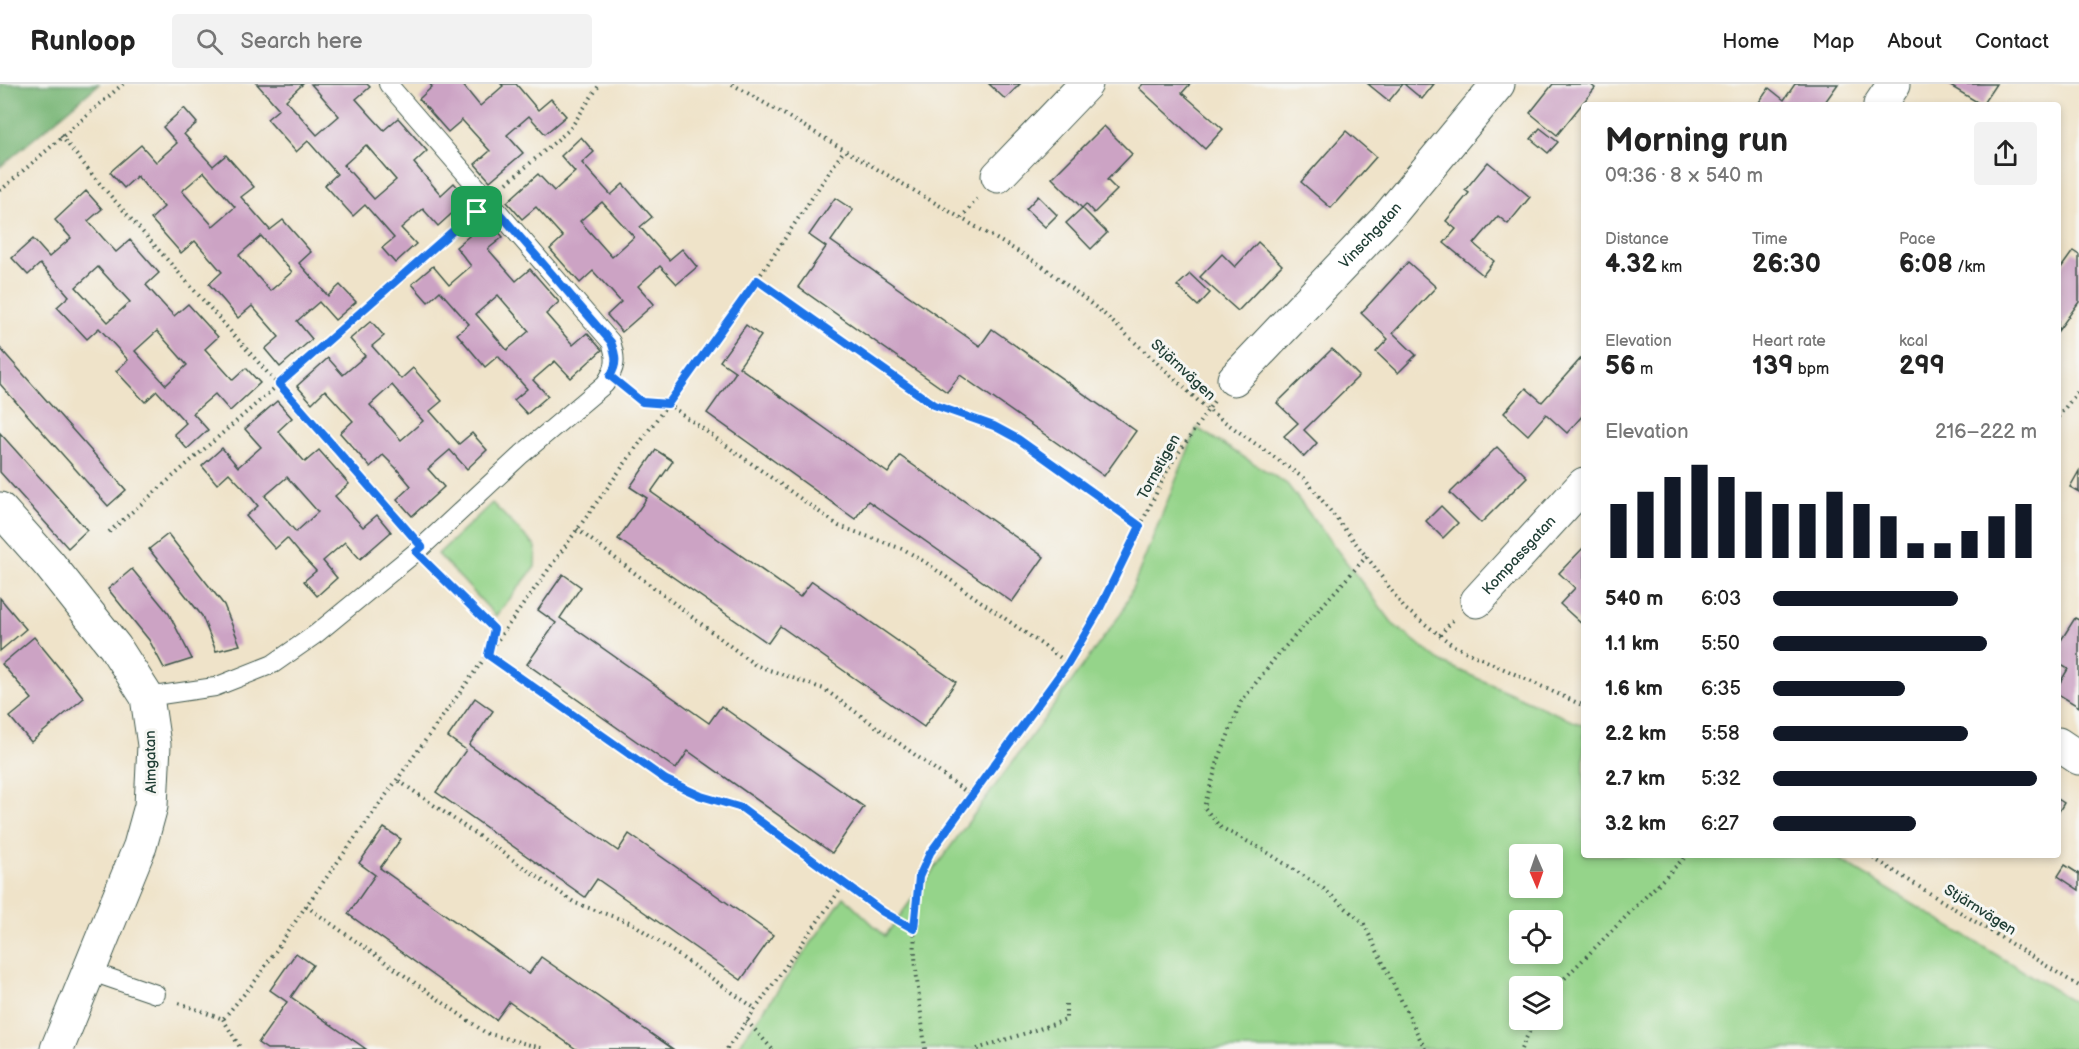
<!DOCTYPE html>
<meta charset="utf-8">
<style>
:root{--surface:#fff;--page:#f2f2f2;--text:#222;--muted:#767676;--line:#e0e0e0;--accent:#111827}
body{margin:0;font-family:"Balsamiq Sans",sans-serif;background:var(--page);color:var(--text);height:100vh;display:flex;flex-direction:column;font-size:22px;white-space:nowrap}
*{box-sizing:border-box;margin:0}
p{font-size:20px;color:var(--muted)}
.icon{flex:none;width:33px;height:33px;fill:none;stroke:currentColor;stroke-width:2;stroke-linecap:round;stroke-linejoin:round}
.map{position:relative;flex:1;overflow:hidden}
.drawer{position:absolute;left:1581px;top:18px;width:480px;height:756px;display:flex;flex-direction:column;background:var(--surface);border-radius:6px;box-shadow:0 3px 9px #0003}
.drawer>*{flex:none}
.needle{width:39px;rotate:178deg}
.tools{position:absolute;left:1509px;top:760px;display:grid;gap:12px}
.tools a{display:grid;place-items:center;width:54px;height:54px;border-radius:6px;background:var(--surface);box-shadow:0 3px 9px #0003;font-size:30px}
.pin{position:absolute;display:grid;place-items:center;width:51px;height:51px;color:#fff;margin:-26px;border-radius:12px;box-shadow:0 3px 9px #0006}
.round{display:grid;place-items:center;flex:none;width:63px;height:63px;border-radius:6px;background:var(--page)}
.headline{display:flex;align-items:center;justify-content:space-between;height:102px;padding:0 24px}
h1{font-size:33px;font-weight:700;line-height:45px}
.stats{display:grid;grid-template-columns:repeat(3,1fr);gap:9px;height:102px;padding:6px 24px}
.stats div{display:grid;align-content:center}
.stats b{font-size:26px;font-weight:700}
.stats small{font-size:16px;font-weight:400}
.stats p{font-size:16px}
.chart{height:168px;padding:12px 24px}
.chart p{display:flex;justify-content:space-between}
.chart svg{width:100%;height:108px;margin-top:6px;stroke:var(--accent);stroke-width:6}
ul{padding:0 24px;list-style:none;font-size:20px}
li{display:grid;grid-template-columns:96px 72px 1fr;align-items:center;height:45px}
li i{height:15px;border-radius:8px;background:var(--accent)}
header{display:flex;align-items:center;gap:36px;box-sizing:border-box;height:84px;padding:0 30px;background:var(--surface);border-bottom:2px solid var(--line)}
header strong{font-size:28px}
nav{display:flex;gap:33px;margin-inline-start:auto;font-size:21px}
.search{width:420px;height:54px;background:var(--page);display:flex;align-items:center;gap:15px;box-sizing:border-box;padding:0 21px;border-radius:6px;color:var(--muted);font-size:22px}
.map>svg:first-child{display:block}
.green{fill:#95d48a;stroke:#5a885f;stroke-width:1.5;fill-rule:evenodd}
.forest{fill:#78b676;stroke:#4c7a55;stroke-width:1.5}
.building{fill:#cca3c4;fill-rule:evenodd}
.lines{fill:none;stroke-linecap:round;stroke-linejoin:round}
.service-casing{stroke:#3e564a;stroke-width:20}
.minor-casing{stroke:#3e564a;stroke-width:35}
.path{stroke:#3e564a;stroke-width:4;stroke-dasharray:1.5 4.5;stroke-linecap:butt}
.service{stroke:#fff;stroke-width:18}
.minor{stroke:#fff;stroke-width:33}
.route-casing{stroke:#fff;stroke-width:12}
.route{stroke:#1a73e8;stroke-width:8}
.labels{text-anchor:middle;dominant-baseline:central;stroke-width:6;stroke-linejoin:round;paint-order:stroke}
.street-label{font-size:15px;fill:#1f3d34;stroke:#f6f6f2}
</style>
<header>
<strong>Runloop</strong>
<div class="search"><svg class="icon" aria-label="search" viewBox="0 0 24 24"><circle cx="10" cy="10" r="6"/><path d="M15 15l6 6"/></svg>Search here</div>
<nav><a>Home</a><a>Map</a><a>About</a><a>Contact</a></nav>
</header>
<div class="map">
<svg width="2079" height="965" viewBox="0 0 2079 965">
<rect width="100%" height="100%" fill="#f6f6f2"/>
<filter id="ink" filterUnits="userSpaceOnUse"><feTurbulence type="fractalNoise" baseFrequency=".0167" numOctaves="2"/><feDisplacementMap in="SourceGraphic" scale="12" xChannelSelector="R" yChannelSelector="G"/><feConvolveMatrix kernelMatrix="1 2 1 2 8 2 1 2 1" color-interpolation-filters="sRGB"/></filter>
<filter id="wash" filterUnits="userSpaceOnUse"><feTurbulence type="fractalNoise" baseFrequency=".008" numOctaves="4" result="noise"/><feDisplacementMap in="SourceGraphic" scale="24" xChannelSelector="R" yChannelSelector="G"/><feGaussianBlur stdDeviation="1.35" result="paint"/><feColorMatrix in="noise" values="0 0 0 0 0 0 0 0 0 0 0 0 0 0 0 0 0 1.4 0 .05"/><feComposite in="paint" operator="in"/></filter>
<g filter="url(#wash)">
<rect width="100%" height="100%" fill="#efe3c9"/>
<g class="green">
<path d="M1197 344 1287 400 1394 541 1443 579 1584 642V771H1832L2079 921V965H736L844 813 885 852 1123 527ZM1520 771H1552V804H1520ZM1520 837H1552V870H1520ZM1520 903H1552V936H1520Z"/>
<polygon points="492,419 536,463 535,483 496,532 438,470"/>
</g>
<polygon class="forest" points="0,0 99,0 0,83"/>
<g id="blocks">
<g class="building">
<path d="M257 0H303L286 16 317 51 339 32 311 0H367L370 3 356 15 372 33 384 46 398 34 427 67 414 79 441 111 454 99 468 115 438 142 423 125 401 144 416 160 395 179 382 164 394 154 365 121 353 132 325 101 337 90 308 57 296 68 267 35 279 25ZM366 61 396 96 374 115 344 81Z"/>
<polygon points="430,0 462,0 480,22 503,2 501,0 516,0 538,26 551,15 566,32 545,50 529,32 507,51 523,69 490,97 475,80 490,67 462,36 448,48 419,15 432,3"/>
<polygon points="989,0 1020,0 1005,15"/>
<polygon points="1143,0 1190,0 1182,9 1223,45 1205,65 1139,4"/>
<polygon points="1368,0 1403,0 1389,17"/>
<polygon points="1404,0 1434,0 1422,15"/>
<polygon points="1553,0 1590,0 1595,4 1557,51 1530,29"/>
<polygon points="1795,0 1838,0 1823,21 1757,21 1769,4 1784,16"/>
<polygon points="1947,0 1996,0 1982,21"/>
<path d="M184 24 197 39 184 50 213 82 226 71 254 103 241 113 270 146 283 136 311 168 299 179 328 212 340 201 356 218 335 236 319 218 297 237 312 255 280 283 265 265 279 253 252 222 238 234 224 217 209 200 222 188 195 157 181 169 151 135 164 123 137 92 124 104 110 88 141 61 156 78 177 59 163 43ZM204 88 235 123 213 142 182 107ZM261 152 292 188 270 207 239 171Z"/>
<polygon points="1104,42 1132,70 1107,96 1117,106 1094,129 1086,120 1082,124 1052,94"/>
<polygon points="1540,44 1558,58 1548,69 1531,55"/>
<polygon points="1346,47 1376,73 1331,124 1301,98"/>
<path d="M581 53 594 68 582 79 611 111 623 100 652 133 640 143 669 176 682 165 697 183 677 200 660 182 638 202 654 220 622 248 607 231 621 218 593 187 580 199 550 165 563 153 536 123 522 135 507 118 538 90 554 107 575 88 561 72ZM602 118 634 153 612 173 580 137Z"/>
<polygon points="1488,78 1530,113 1508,140 1498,132 1474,160 1494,177 1483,191 1444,159 1456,145 1446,137 1469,109 1465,106"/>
<path d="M86 107 102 125 88 137 103 154 116 168 130 156 159 189 146 201 162 219 174 232 188 220 218 253 205 265 233 296 246 284 260 299 230 327 215 310 193 329 208 346 187 365 174 350 186 339 157 307 145 318 116 287 128 276 99 244 87 255 57 223 69 212 56 197 40 180 28 191 12 174 33 155 49 173 71 154 55 136ZM98 183 130 218 108 238 76 203ZM157 247 187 281 166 301 135 267Z"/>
<polygon points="1038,112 1057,131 1045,143 1026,125"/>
<polygon points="835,114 853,126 831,157 980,262 992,245 1136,347 1104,392 960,291 947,308 798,203 826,163 809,151"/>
<polygon points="1082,124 1107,149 1091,165 1066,139"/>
<path d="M488 136 503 153 488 165 516 197 530 185 544 201 559 218 546 230 573 261 587 249 602 266 571 294 555 277 533 296 548 312 527 330 514 316 527 305 498 272 485 283 457 250 469 240 440 207 428 218 412 200 433 182 449 201 471 182 456 163ZM498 211 529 247 507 266 476 230Z"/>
<polygon points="1258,158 1282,181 1238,227 1200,193 1222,170 1235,183"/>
<polygon points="2073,167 2079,171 2079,218 2058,247 2058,188"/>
<polygon points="1408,178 1436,203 1393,249 1416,271 1398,289 1376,268 1388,255 1361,229"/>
<polygon points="1190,190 1210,209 1198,222 1177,202"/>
<path d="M371 237 384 252 372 262 401 295 413 284 442 317 430 327 459 360 472 349 487 366 467 385 450 366 428 385 444 403 412 432 397 415 411 402 396 384 383 371 370 383 340 349 353 337 325 306 312 319 297 302 328 274 343 291 365 272 350 255ZM392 301 423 337 401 356 370 321Z"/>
<polygon points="746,241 761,252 739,283 888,389 900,372 1044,473 1012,518 868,417 855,435 707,329 736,288 720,277"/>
<polygon points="0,264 126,406 108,422 0,300"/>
<polygon points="1332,265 1359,292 1304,346 1317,359 1304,373 1284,352 1298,339 1277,319"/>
<polygon points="1584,271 1584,330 1567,349 1546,330 1528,351 1504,329 1526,304 1542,318"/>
<path d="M277 317 292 334 278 347 305 378 319 366 349 400 335 412 351 430 363 443 377 431 391 448 360 475 345 458 323 477 337 494 317 512 304 497 316 487 302 472 287 454 275 465 246 432 258 422 245 406 229 389 217 400 202 382 222 364 238 383 261 363 245 345ZM287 393 318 428 296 448 265 412Z"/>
<polygon points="0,349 87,446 68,464 0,388"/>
<polygon points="1497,363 1527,393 1481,439 1450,409"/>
<polygon points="656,366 673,377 651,408 800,513 812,497 956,598 924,643 780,542 768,559 618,455 647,414 630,403"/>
<polygon points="2079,387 2079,408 2070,403"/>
<polygon points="1441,422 1458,439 1443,454 1426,437"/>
<polygon points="168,450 224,521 240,561 216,567 202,532 149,465"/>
<polygon points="1584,463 1584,542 1560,520 1575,504 1559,489"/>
<polygon points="132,485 169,530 192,575 164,584 149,556 108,505"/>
<polygon points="563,490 581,503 560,534 709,639 721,622 864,723 832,769 688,667 676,685 527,580 556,539 538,526"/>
<polygon points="0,514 26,545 0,567"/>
<polygon points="2075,534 2079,536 2079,623 2058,610 2058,602 2068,585 2058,579 2058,561"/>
<polygon points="34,553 84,614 31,658 10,633 32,615 2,580"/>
<polygon points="475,614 493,627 469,661 618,767 629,750 773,851 741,896 597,795 585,813 436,708 466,666 448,653"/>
<polygon points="2058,715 2064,719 2058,729"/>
<polygon points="384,744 401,755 380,784 529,890 541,873 673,965 576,965 509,918 496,936 348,830 375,791 359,779"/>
<polygon points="2065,781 2079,790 2079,806 2058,792"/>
<polygon points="296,869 313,881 291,913 366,965 267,965 258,959 287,918 270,906"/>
</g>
</g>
</g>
<g filter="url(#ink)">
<use href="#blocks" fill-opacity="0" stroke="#3e564a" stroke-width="1.5"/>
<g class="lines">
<defs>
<g id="service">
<path d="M147 613 215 603 273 580 316 550 422 463 522 370 605 300C616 284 617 276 611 258L388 0"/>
<polyline points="89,887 156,910"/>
</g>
<g id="minor">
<polyline points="1880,21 1894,0"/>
<polyline points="998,92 1086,0"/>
<path id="s1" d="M1234 295 1388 133 1498 0"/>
<polyline points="0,425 49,480 115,563 147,613 154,661 151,722 140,762 57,965"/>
<path id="s2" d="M1477 517 1584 400"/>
<polyline points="2058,660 2079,674"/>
</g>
</defs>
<use href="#service" class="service-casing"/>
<use href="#minor" class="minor-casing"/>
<g class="path">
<polyline points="732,0 1041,181 1103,229 1207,325 1306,396 1373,481 1404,524 1454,562 1584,622"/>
<polyline points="61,52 100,100 407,446"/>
<polyline points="507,99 570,45 600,0"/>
<polyline points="0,107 123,0"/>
<polyline points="961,134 977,115"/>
<polyline points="757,196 934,321 994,342 1018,355 1140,442"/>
<polyline points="629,308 642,318 668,320 839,442 905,466 925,478 1068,579"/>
<polyline points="2058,333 2079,306"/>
<polyline points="577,445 755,581 824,605 972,712"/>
<polyline points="109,448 471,133"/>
<polyline points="1367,472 1275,574 1241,618 1218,677 1204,723 1220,743 1262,765 1324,805 1364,840 1425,965"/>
<polyline points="434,486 494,545 488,571 666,696 701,712 742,724 883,828 914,845"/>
<polyline points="1440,551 1453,536"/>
<polyline points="399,697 575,819 632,839 756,925"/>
<polyline points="1868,771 2079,902"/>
<polyline points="306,822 486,949 545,965"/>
<polyline points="1552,907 1687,771"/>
<polyline points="179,919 223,935 256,896 306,822 757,196 844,66"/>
<polyline points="223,935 241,965"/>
<polyline points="747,937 772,965"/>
<polyline points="727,965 845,799"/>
<path d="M925 965C919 902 902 829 930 769L1068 579 1097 530 1169 383 1214 317"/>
<polyline points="977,965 1066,936 1066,919"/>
<polyline points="1521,965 1535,936"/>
</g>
<use href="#service" class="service"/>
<use href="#minor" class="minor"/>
</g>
</g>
<g class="lines" filter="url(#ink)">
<defs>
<path id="route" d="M488 116 611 258C616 271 618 280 610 292L642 318 668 320 757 196 934 321 994 342 1018 355 1140 442 1097 530 1068 579 930 769 919 793 914 845 883 828 742 724 701 712 666 696 488 571 494 545 416 468 422 463 279 300Z"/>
</defs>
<use href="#route" class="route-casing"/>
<use href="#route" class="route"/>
</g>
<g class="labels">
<g class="street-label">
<text stroke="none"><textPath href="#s1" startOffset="198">Vinschgatan</textPath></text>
<text transform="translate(1183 286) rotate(43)">Stjärnvägen</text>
<text transform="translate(1159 383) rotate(-61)">Tornstigen</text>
<text stroke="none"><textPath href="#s2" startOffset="62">Kompassgatan</textPath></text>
<text transform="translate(151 678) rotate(-91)">Almgatan</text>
<text transform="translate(1980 826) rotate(32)">Stjärnvägen</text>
</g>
</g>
</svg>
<div class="tools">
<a><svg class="needle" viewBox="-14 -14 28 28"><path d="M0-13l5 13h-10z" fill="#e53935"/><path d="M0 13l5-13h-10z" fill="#767676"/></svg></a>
<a><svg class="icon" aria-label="locate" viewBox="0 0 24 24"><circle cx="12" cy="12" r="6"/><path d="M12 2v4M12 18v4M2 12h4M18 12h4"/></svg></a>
<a><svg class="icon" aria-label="layers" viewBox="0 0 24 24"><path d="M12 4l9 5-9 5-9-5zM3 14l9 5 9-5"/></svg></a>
</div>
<div class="pin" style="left:477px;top:128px;background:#1e9e55"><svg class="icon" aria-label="arrive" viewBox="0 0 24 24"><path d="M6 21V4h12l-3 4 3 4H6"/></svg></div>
<section class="drawer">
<div class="headline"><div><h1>Morning run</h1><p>09:36 · 8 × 540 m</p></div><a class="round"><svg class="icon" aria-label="share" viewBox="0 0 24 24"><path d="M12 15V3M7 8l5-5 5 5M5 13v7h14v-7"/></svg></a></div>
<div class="stats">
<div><p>Distance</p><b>4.32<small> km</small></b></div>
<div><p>Time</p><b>26:30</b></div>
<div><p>Pace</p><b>6:08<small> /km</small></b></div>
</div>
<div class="stats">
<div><p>Elevation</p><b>56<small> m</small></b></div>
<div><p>Heart rate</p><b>139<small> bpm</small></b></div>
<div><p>kcal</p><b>299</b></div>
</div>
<div class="chart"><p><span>Elevation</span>216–222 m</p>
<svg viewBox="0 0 160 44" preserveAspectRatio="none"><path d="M5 44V22M15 44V17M25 44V11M35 44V6M45 44V11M55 44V17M65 44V22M75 44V22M85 44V17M95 44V22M105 44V27M115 44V38M125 44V38M135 44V33M145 44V27M155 44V22"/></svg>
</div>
<ul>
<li><b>540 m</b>6:03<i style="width:70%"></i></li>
<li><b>1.1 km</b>5:50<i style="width:81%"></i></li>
<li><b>1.6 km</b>6:35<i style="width:50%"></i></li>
<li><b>2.2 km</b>5:58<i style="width:74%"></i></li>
<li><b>2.7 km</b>5:32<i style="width:100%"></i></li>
<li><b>3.2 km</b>6:27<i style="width:54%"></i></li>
</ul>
</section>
</div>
